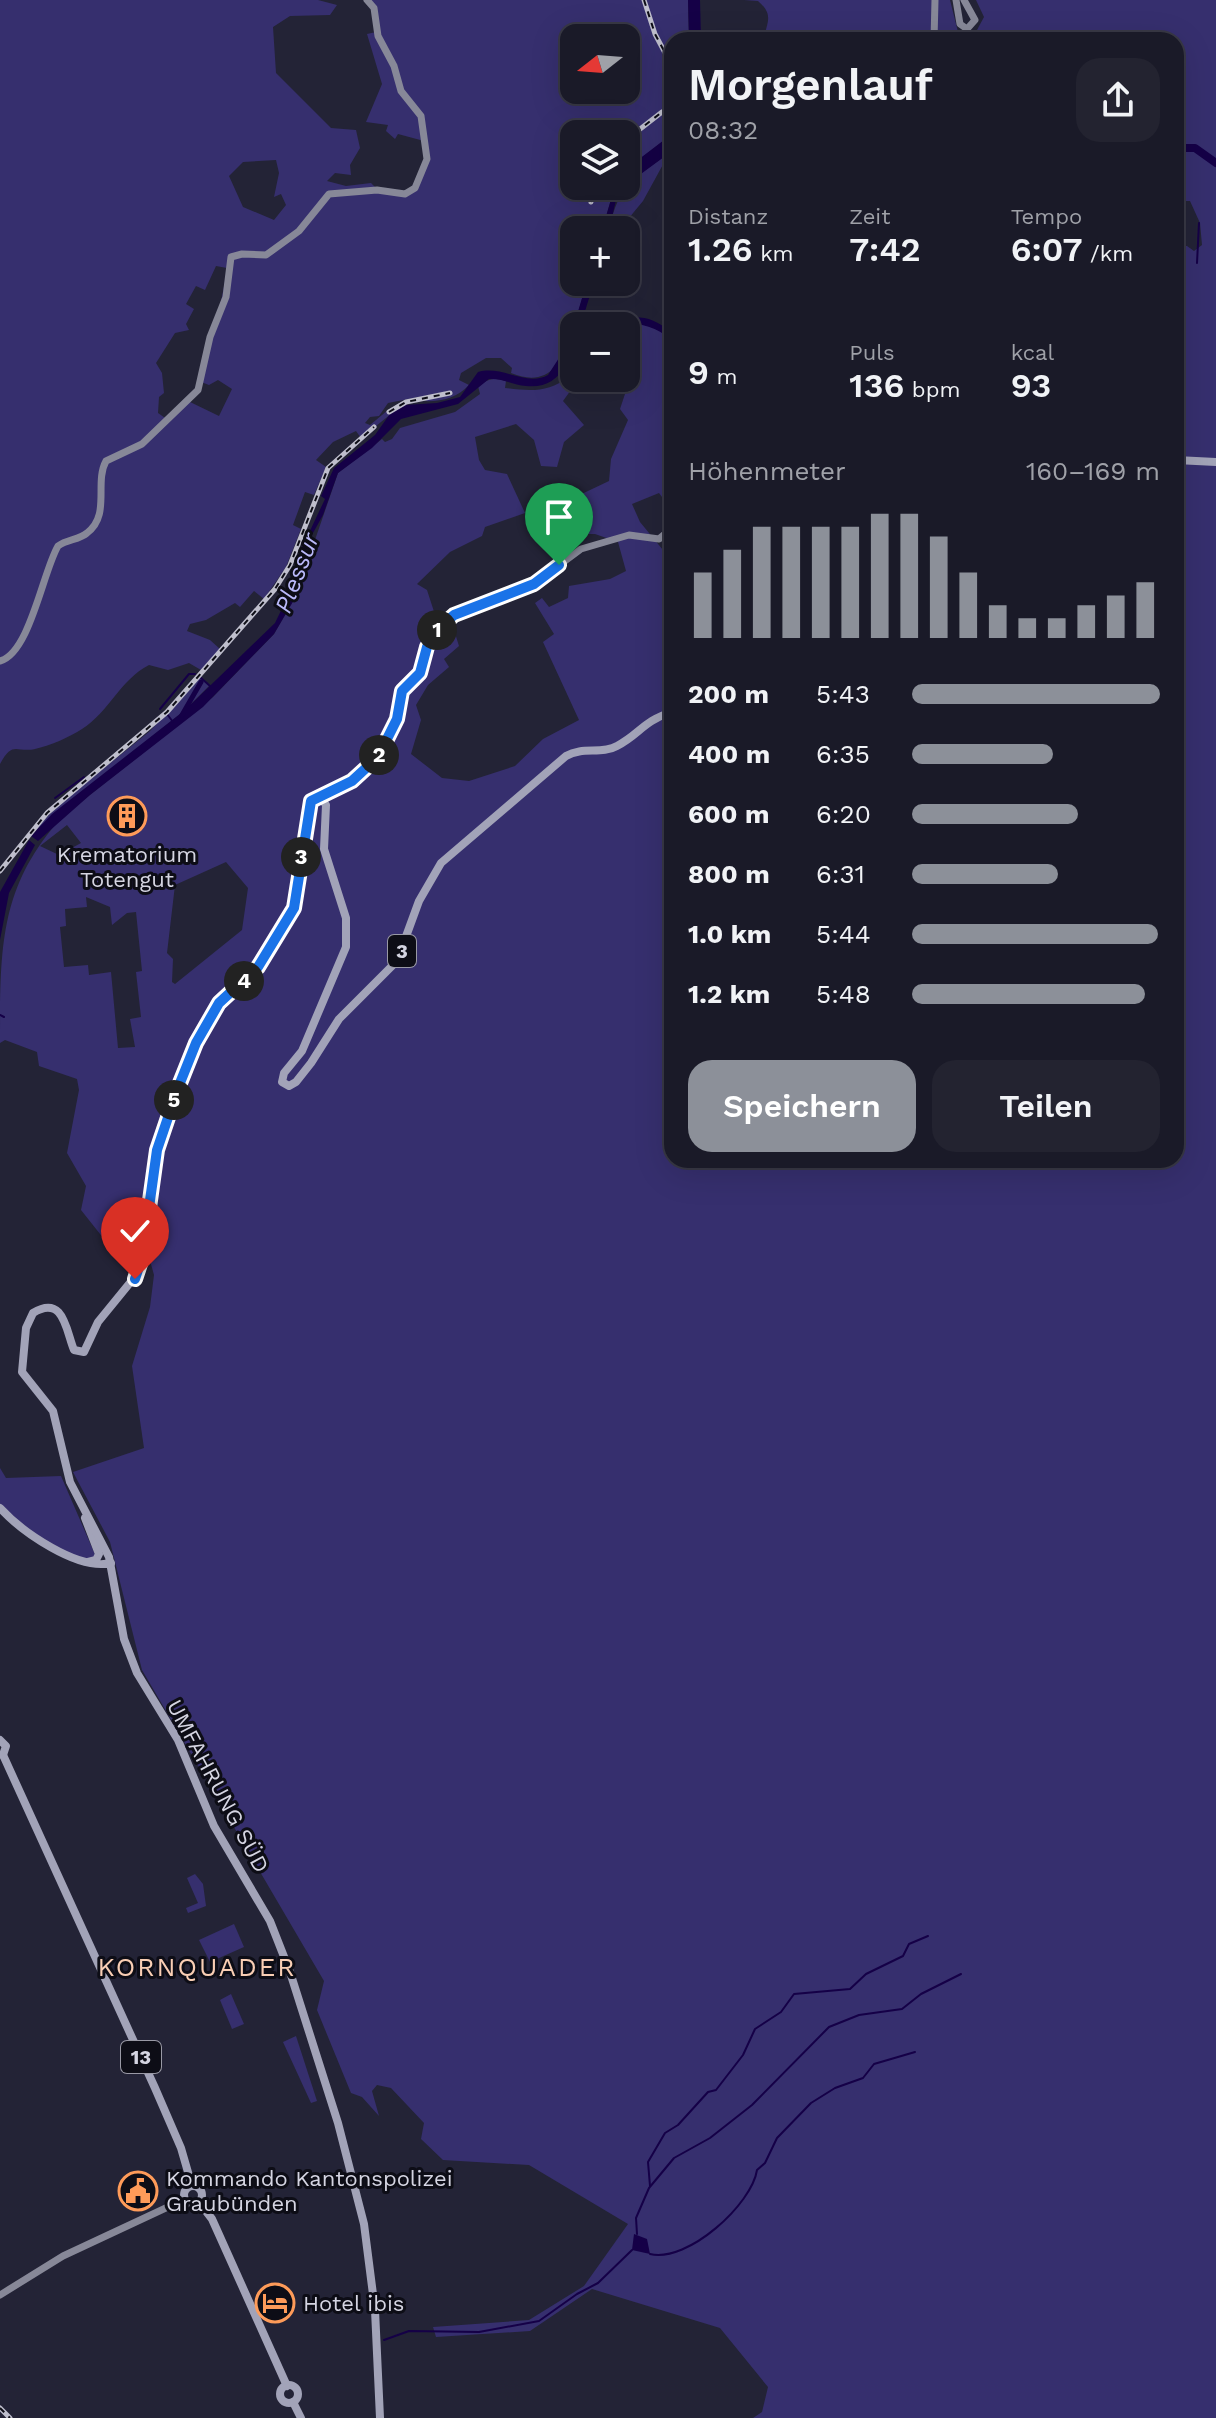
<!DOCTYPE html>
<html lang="de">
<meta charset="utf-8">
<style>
:root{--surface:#1a1a28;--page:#232330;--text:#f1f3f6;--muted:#9fa1a8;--line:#383845;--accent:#8c9099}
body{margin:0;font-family:"Work Sans",sans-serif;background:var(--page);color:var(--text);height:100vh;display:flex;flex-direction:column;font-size:30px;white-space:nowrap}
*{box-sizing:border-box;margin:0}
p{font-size:26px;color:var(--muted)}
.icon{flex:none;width:44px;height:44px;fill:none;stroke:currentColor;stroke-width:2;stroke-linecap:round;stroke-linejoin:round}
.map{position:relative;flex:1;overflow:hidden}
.sheet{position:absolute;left:664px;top:32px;width:520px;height:1136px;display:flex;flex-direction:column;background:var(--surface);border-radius:24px;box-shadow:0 8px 32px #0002,0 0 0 2px var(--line)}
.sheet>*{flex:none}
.needle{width:52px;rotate:253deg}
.buttons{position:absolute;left:560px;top:24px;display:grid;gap:16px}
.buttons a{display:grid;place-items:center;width:80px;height:80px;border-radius:16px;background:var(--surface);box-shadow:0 8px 32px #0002,0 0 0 2px var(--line);font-size:40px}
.pin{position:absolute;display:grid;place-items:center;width:68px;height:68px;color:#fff;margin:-82px -34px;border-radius:50% 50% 50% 0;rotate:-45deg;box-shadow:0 0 8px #0007}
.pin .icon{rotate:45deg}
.km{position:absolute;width:40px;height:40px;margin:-20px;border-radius:50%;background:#222;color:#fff;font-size:22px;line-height:40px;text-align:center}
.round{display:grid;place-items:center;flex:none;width:84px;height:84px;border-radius:24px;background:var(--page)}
.headline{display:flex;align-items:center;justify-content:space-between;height:136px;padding:0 24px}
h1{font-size:44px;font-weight:600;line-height:60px}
.figures{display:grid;grid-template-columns:repeat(3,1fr);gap:12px;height:136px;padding:8px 24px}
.figures div{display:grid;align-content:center}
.figures b{font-size:34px;font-weight:600}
.figures small{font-size:22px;font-weight:400}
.figures p{font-size:22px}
.chart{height:224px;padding:16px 24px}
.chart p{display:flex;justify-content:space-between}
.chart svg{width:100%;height:144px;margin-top:8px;stroke:var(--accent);stroke-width:6}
.action{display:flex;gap:16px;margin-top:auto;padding:16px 24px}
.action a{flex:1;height:92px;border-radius:24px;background:var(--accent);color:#fff;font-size:32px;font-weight:600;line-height:92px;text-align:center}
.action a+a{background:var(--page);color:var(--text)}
ul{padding:0 24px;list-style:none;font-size:26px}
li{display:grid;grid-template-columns:128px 96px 1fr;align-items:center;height:60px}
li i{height:20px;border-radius:10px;background:var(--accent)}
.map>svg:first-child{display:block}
.green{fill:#362f6e;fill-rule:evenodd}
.water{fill:#150047}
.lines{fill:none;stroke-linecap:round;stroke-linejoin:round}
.stream{stroke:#150047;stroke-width:2}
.canal{stroke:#150047;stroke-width:5}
.river{stroke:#150047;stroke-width:8}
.secondary{stroke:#878898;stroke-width:7}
.primary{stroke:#a2a3b8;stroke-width:8}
.rail-casing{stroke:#bebecc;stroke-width:5}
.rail{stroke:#0d0d16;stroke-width:2;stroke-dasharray:6;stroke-linecap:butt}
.route-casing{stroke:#fff;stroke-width:16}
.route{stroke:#1a73e8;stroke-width:10}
.labels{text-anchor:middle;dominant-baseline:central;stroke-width:6;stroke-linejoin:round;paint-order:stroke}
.shield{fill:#0d0d16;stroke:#9999a5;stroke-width:2}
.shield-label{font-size:20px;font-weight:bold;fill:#d5d5e2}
.poi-label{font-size:22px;fill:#d5d5e2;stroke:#0d0d16;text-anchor:start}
.street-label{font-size:22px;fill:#d5d5e2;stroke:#0d0d16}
.water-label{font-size:24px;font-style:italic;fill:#bab9f9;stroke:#0d0d16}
.quarter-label{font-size:26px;letter-spacing:2px;fill:#f9ceb4;stroke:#0d0d16}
</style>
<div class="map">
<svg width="1216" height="2418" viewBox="0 0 1216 2418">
<rect width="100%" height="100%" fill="#232336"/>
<g class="green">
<path d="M0 0H318L337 5 330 15 290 16 273 27 276 73 331 128 356 130 360 148 350 165 351 175 335 173 327 181 346 186 371 183 378 190 407 194 426 164 424 141 398 134 395 139 386 131 388 125 366 122 382 84 367 34 376 32 375 13 367 0H688L689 40H672V134L626 170V134H574V186H593L589 202 593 203 597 186H615L602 230H574V282H587C573 322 569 397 511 373L512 368 501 358H486L461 373 459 380 469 385C457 398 441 402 423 401L450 394 449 391 388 403 379 416 370 417 365 423 370 425 388 410 391 414 361 438 356 431 333 442 316 460 326 467 314 495 305 492 293 525 301 529 286 567 264 599 254 591 240 607 235 603 206 620 190 624 187 631 210 640 220 649 201 670 189 663 168 670 149 665C120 680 109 712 82 729 70 737 49 746 35 749 16 753 13 740 0 764ZM574 38H626V90H574ZM276 160 279 173 274 197 281 194 286 205 274 220 243 207 229 176 243 162ZM216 266 227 268C222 308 208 343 201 382L209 385 218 380 232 389 219 416 188 401 168 420 158 413 159 397 164 393 162 373 156 363 175 333 189 330 186 324 194 309 186 304 196 286 205 290Z"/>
<path d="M744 0H950L959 36 957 40H764C766 22 775 16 758 1Z"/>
<path d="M976 0H1216V2418H753L762 2412 768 2387 720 2328 592 2289 530 2331 436 2337 433 2327 529 2320 584 2286 628 2224 529 2165 443 2160 421 2139 424 2123 391 2088 377 2085 372 2091 379 2116 362 2097 351 2093 317 2010 324 1981 142 1670 110 1542 73 1472 144 1448 132 1366 150 1307 154 1275 148 1253 104 1239 81 1210 86 1186 67 1153 79 1090 77 1079 39 1066 37 1052 5 1040 0 1043C0 945 0 887 61 818L213 697 274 634 295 598 338 473 382 439 385 442 392 439 400 428 455 412 480 394 478 386C488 379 494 377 506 381L505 388C529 391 549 393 568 377L563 371 574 347V371L569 377 576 383 563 401 584 425 564 442 557 467 541 466 534 440 516 424 475 437 479 460 485 470 507 474 525 513 485 527 482 536 450 552 417 584 427 590 439 627H453L459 646 444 659 449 667 428 685 416 705 421 720 411 754 442 778 469 781 515 766 543 739 579 720 543 642 554 634 535 603 542 598 549 607 568 598 569 586 610 579 626 571 618 542 595 534H573L561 515 569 500 609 481 611 459 628 420 620 409 631 376 626 373V340L632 338 626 323C646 322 658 327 672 341V499L665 501 659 493 632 504 640 522 672 561V1160H1176V246H1187L1194 251 1202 245 1200 223 1190 201H1176V185L1181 179 1176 177V40H966L964 37 977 30 984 17ZM67 825 81 843 59 855 40 846ZM226 862 248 888 242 930 175 984 172 982 173 959 167 953 175 885ZM86 897 110 907 112 925 127 913 136 912 142 971 136 972 141 1017 130 1019 135 1047 118 1048 111 972 89 975 88 965 64 967 60 927 66 926 65 909 87 907Z"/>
<path d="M672 151V160L666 159 643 201 619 230H609C619 182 635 178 672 151Z"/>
<polygon points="200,677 210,685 185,710 30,835 57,806 150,731"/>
<polygon points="0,1468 6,1478 61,1476 97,1559 88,1562 31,1536 0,1508"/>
<polygon points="195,1874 203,1884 206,1906 188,1913 186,1908 198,1903 187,1878"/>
<polygon points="234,1924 244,1947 210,1962 199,1940"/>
<polygon points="231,1994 244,2024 232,2029 220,2000"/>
<polygon points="296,2036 317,2101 311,2103 283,2042"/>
</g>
<g class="water">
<polygon points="688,0 700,0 701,40 689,40"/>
<polygon points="672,134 672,151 626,185 630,166"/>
<polygon points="615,186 625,186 616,200 609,230 602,230"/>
<path d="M587 282H594L582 321C618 325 642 303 672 334V341C644 314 610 326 574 326 574 356 562 390 526 386 513 385 502 378 489 379L458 404 401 419 372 448 338 473 323 515 308 542 295 598 274 634 203 707 90 795 38 841 31 836 52 814 185 710 275 623 289 594 299 554 325 499 321 496 334 468 375 435 392 411 405 405 437 403 460 397 478 372C503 365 527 387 548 375L568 344Z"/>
<polygon points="29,840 35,845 9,893 0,940 0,892"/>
<polygon points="634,2234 647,2239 650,2254 632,2250"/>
</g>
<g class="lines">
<g class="stream">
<polyline points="1197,263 1199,223"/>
<polyline points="200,677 210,686"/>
<polyline points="160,709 189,674 195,674"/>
<polyline points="167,714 173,722"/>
<polyline points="55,798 84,777"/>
<polyline points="0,1015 4,1017"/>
<polyline points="650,2186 648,2162 665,2133 678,2125 708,2092 716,2090 743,2055 755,2029 781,2012 794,1994 850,1989 866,1974 903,1956 909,1944 928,1936"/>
<polyline points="637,2234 636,2218 649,2188 674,2158 710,2138 752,2105 829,2027 859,2015 902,2009 921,1994 961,1974"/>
<path d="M650 2254C688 2263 752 2204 757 2170L765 2163 777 2138 811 2103 835 2088 863 2078 874 2064 915 2052"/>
<polyline points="384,2340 409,2331 479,2332 539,2321 577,2294 598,2283 632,2250"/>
</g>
<polyline class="canal" points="182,715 201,682"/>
<polyline class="river" points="1176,148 1195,148 1216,163"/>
<g class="secondary">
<polyline points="956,0 960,24 967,29 975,20 964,0"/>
<polyline points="934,40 935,0"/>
<path d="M0 661C30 653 43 571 58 546 67 539 79 540 87 533 111 515 94 483 106 461L142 444 198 390 210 337 226 297 231 257 242 254 266 255 299 231 329 194 377 190 405 194 415 188 427 159 421 116 401 91 394 66 378 36 374 8 367 0"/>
<polyline points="321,798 360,775 380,753 397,719 402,691 420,673 429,643 446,620 534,584 581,549 629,535 659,539 672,528"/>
<polyline points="0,2295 63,2256 185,2199"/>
</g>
<g class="primary">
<polyline points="1176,460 1216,462"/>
<path d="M0 1508C22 1532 78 1571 111 1563"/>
<polyline points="85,1518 99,1554 96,1560 88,1562"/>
<polyline points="0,1740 6,1746 3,1755"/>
<polyline points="3,1755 155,2088 181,2148 192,2186"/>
<circle cx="193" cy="2195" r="9"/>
<polyline points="199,2202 212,2219 287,2386"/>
<circle cx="289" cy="2394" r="9"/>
<polyline points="293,2402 301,2418"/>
<path d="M380 2418 375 2310 364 2224 338 2123 290 1972 270 1921 214 1826 178 1740 137 1673 124 1639 109 1557 70 1482 53 1411 22 1372 26 1328 33 1313C64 1294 66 1331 74 1350L84 1352 98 1322 138 1273 157 1150 194 1046 222 1000 258 967 294 908 313 800 321 798 326 805 324 849 346 918V947L302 1051 284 1073 282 1082 289 1086 296 1082 311 1063 339 1019 397 961 419 901 441 863 566 756C583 746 601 755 617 746 640 734 643 721 672 712"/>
</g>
<defs>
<g id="rail">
<polyline points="644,0 655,34 672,66"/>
<polyline points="626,140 662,112"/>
<polyline points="591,202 595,186"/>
<polyline points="389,412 406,402 450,393"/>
<polyline points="0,871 47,813 167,712 275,589 290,565 328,468 374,427"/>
<polyline points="0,2408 10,2418"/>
</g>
</defs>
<use href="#rail" class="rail-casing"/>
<use href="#rail" class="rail"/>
</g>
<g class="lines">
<defs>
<polyline id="route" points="135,1279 142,1258 157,1150 178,1088 196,1043 219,1003 258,967 294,908 311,801 352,781 378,757 397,719 402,691 420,673 427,647 437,630 454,615 534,584 559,565"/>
</defs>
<use href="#route" class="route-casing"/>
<use href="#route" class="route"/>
</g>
<defs>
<symbol id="building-ring" viewBox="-11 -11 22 22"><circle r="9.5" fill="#0d0d16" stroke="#fe9b59" stroke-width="1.5"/><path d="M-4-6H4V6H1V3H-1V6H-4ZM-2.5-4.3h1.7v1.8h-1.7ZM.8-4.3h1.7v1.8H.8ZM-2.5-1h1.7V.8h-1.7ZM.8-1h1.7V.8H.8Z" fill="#fe9b59"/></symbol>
<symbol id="civic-ring" viewBox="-11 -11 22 22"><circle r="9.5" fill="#0d0d16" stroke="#fe9b59" stroke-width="1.5"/><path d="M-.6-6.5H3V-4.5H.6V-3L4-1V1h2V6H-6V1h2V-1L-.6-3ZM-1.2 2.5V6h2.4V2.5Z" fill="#fe9b59"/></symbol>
<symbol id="hotel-ring" viewBox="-11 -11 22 22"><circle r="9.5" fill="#0d0d16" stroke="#fe9b59" stroke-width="1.5"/><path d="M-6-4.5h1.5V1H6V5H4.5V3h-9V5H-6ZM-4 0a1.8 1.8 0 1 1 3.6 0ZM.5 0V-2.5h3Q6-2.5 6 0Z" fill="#fe9b59"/></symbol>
</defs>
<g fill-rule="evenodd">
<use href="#building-ring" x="105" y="794" width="44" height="44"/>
<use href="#civic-ring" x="116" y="2169" width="44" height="44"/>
<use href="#hotel-ring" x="253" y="2281" width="44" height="44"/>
</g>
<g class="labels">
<g class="shield">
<rect x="388" y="935" width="28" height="32" rx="6"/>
<rect x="121" y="2041" width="40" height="32" rx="6"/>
</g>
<g class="shield-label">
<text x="402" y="951">3</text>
<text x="141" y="2057">13</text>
</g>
<g class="poi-label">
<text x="127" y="854" text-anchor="middle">Krematorium<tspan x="127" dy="25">Totengut</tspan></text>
<text x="166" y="2178">Kommando Kantonspolizei<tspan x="166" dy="25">Graubünden</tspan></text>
<text x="303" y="2303">Hotel ibis</text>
</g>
<g class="street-label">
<text transform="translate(218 1786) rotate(62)">UMFAHRUNG SÜD</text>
</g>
<g class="water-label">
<text transform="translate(297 573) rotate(-69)">Plessur</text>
</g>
<g class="quarter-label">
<text x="197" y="1967">KORNQUADER</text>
</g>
</g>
</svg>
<div class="buttons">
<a><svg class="needle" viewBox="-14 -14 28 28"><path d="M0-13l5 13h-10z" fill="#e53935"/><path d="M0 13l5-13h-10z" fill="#9fa1a8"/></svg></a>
<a><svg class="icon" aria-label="layers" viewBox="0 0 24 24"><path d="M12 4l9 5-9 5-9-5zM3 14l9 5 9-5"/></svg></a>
<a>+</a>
<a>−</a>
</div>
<div class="pin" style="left:559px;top:565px;background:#1e9e55"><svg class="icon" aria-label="arrive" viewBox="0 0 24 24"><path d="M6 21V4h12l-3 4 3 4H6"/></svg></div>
<div class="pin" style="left:135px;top:1279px;background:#d93025"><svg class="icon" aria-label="check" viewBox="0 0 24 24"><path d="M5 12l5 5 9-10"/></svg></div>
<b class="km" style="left:437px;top:630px">1</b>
<b class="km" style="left:379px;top:755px">2</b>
<b class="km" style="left:301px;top:857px">3</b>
<b class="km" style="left:244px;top:981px">4</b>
<b class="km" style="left:174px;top:1100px">5</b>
<section class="sheet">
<div class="headline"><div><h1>Morgenlauf</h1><p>08:32</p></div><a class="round"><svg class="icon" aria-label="share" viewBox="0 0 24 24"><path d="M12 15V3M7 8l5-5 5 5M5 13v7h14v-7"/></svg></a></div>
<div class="figures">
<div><p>Distanz</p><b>1.26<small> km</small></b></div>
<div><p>Zeit</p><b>7:42</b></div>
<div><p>Tempo</p><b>6:07<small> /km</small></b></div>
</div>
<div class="figures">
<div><b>9<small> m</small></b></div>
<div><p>Puls</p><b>136<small> bpm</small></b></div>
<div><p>kcal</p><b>93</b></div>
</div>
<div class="chart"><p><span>Höhenmeter</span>160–169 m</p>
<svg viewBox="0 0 160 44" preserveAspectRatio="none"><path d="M5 44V24M15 44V17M25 44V10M35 44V10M45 44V10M55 44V10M65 44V6M75 44V6M85 44V13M95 44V24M105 44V34M115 44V38M125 44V38M135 44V34M145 44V31M155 44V27"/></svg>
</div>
<ul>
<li><b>200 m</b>5:43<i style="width:100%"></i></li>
<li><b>400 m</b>6:35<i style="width:57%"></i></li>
<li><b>600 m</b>6:20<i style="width:67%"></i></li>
<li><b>800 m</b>6:31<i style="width:59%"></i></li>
<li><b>1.0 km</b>5:44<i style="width:99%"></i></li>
<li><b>1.2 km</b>5:48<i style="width:94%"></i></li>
</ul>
<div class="action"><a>Speichern</a><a>Teilen</a></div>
</section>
</div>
